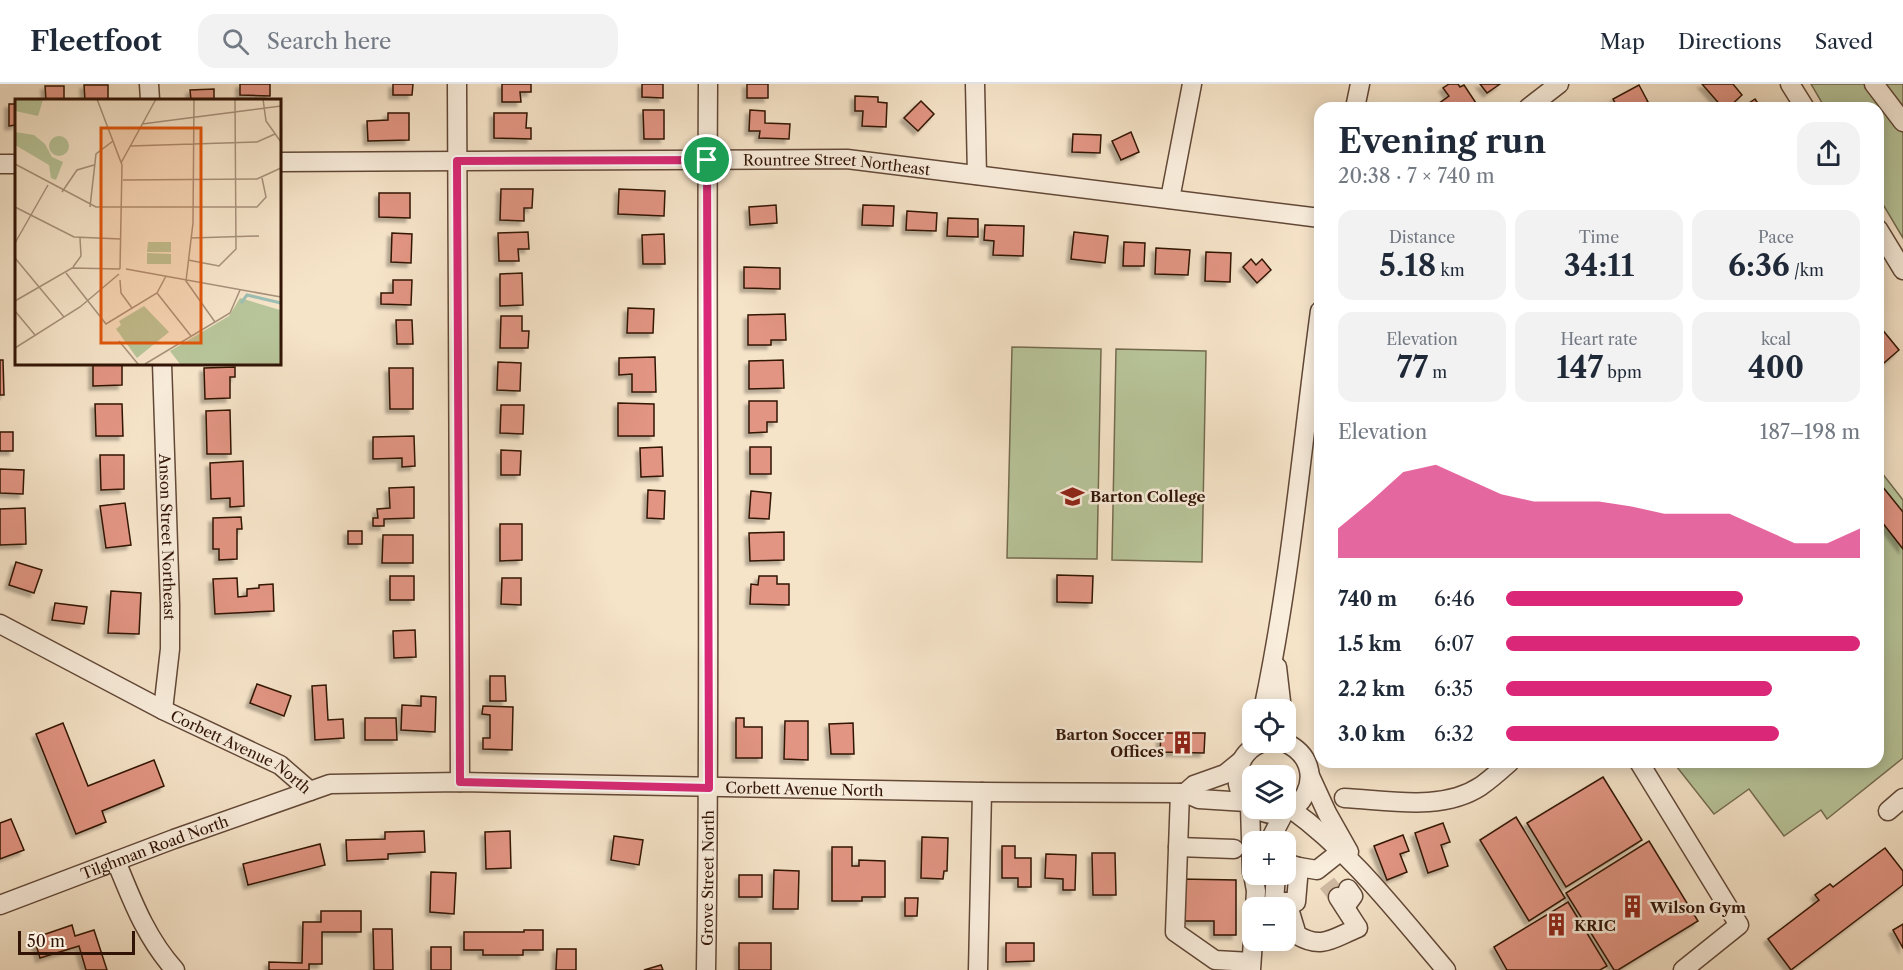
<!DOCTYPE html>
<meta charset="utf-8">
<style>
:root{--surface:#fff;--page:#f2f2f3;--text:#1f2937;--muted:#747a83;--line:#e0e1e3;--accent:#db2777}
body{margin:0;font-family:"Libre Caslon Text",serif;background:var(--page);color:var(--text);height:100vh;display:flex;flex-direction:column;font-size:22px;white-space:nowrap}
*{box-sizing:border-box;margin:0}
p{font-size:20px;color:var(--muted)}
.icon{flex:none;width:33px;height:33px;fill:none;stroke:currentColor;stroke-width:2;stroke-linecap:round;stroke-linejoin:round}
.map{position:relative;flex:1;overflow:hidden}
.sheet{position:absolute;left:1314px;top:18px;width:570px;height:666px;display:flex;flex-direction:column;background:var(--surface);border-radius:18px;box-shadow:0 3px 15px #0003}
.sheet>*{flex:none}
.tools{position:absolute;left:1242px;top:615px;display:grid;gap:12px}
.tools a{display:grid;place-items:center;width:54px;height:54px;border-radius:12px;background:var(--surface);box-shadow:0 3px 15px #0003;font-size:30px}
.scale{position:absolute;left:18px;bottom:15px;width:117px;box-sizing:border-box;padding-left:6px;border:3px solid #311406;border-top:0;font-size:16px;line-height:21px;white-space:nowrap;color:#311406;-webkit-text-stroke:4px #f9eddc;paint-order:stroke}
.pin{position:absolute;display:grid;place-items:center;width:51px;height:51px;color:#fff;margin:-26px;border:3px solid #fff;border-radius:50%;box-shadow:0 2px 6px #0007}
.round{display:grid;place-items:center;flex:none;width:63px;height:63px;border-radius:18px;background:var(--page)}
.summary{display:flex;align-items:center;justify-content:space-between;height:102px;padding:0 24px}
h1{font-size:33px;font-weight:700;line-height:45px}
.metrics{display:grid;grid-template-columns:repeat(3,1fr);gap:9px;height:102px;padding:6px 24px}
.metrics div{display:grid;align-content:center;border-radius:15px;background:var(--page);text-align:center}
.metrics b{font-size:30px;font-weight:700}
.metrics small{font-size:16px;font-weight:400}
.metrics p{font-size:16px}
.chart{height:168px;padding:12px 24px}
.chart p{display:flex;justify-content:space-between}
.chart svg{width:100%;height:108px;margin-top:6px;fill:var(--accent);opacity:.7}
ul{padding:0 24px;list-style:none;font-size:20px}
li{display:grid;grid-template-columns:96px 72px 1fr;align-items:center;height:45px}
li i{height:15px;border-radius:8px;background:var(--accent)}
header{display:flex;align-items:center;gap:36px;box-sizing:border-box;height:84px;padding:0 30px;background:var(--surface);border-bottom:2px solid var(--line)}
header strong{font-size:28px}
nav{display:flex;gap:33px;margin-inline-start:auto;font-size:21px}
.search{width:420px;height:54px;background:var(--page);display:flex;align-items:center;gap:15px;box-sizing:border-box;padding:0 21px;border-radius:18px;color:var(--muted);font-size:22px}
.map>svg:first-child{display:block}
.green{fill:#b8c59a;stroke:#746c50;stroke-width:1.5}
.building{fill:#e29583;stroke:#311406;stroke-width:1.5;filter:url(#shadow)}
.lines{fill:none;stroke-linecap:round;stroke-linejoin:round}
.minor-tunnel{stroke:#cfbaa2;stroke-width:18;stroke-dasharray:18 9;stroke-linecap:butt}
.minor-casing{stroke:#624837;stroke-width:21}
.minor{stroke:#f9eddc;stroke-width:18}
.route-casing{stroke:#fff;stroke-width:12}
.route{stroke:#db2777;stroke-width:8}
.labels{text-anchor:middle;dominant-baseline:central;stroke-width:5;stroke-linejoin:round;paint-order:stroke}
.street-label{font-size:15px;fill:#311406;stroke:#f9eddc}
.poi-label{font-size:15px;font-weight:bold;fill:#311406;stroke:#f9eddc;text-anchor:start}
.inset-river{fill:none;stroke:#9dbfb5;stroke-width:3}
.inset-road{fill:none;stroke:#a7917b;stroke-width:1.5}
.view{fill:#df560c;fill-opacity:0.15;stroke:#df560c;stroke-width:3}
.inset-edge{fill:none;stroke:#311406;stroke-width:3}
</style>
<header>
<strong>Fleetfoot</strong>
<div class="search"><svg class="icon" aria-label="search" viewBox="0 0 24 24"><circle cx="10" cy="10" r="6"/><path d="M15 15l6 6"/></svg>Search here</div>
<nav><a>Map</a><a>Directions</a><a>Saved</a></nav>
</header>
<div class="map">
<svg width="1903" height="886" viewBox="0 0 1903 886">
<defs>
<filter id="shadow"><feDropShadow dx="-4" dy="4" stdDeviation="1.5" flood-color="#0004"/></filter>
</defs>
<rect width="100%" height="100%" fill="#f6e4c9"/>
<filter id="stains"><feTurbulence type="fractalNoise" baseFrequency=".00333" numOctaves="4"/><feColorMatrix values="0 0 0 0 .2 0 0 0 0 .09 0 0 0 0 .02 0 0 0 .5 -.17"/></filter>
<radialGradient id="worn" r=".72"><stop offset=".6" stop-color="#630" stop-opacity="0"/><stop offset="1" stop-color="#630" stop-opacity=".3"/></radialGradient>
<g class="green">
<polygon points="1811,0 1903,0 1903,154 1878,112 1878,24 1825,24"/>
<polygon points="1012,263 1101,265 1097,475 1007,474"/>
<polygon points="1116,265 1206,267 1202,478 1112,476"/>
<polygon points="1878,384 1903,416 1903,674 1827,735 1821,726 1784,752 1749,705 1714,730 1673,678 1878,678"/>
</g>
<g class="building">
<polygon points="240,0 270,0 270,12 240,11"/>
<polygon points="393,0 413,0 412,11 393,11"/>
<polygon points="502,0 531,0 531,8 520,8 521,18 502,18"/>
<polygon points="642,0 663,0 663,14 642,13"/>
<rect x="747" y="0" width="21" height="14"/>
<polygon points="1449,0 1458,0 1460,3 1464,1 1476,19 1469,24 1440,24 1438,20 1449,12 1443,4"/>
<polygon points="1480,0 1500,0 1487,9"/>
<polygon points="1702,0 1733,0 1742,11 1728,24 1723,24"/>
<polygon points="84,1 108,1 108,16 85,16"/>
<polygon points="1639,1 1648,18 1636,24 1618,24 1613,15"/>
<polygon points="45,2 64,2 64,15 46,16"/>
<polygon points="214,5 214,16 191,16 190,6"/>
<polygon points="855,12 878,13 878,18 887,19 886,43 862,42 863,27 855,27"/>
<polygon points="1755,15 1761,24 1742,24"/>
<polygon points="921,17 934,30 918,47 904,34"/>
<polygon points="9,20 16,20 16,41 9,42"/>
<polygon points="643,26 664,26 664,55 644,55"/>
<polygon points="750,26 765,27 765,39 790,40 789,55 759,54 760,47 749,47"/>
<polygon points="388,29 409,29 409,56 368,57 367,37 388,36"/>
<polygon points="494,29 527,29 526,44 531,44 531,55 494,54"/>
<polygon points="1131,48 1139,68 1121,76 1112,57"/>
<polygon points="1073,50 1101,51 1100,69 1072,68"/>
<polygon points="501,105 533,105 532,124 524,124 524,137 500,136"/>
<polygon points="619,105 665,107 664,132 618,130"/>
<polygon points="379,109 410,109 410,134 379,133"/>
<polygon points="776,121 777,139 750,141 749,123"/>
<polygon points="863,121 894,122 893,142 862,141"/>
<polygon points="907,127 937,129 936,147 906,146"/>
<polygon points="948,134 978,135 978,153 947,152"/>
<polygon points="985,141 1024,142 1023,172 993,171 994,157 984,156"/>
<polygon points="528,148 529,165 518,165 519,177 499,177 498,149"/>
<polygon points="1074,148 1108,152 1105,179 1071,175"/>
<polygon points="392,149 412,150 411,179 391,178"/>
<polygon points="664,150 665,180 643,180 642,151"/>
<polygon points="1124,158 1145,159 1144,182 1123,182"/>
<polygon points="1156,164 1190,166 1188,191 1155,190"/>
<polygon points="1206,168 1231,169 1230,198 1205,197"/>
<polygon points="1251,175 1256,181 1262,175 1271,186 1257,199 1243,183"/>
<polygon points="744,183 780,184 780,205 744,204"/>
<polygon points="522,189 523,221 500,222 500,190"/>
<polygon points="393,196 412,196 411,221 381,220 381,209 393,209"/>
<polygon points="628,224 654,225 653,249 627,249"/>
<polygon points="785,230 786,256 771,256 771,261 748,261 748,231"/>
<polygon points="501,232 522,232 522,247 529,247 528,264 500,264"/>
<polygon points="396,236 412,236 413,260 397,260"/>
<polygon points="1881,244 1899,266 1878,284 1878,246"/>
<polygon points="655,273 656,308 632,308 632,290 619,291 619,274"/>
<polygon points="0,276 3,276 4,311 0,311"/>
<polygon points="783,276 784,304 749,305 749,277"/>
<polygon points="498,278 521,279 520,307 497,306"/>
<polygon points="93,279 122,279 122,301 93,302"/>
<polygon points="235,283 235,293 230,293 230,314 205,315 204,284"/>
<polygon points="389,284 413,284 413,325 390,325"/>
<polygon points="749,317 777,317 777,338 767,338 767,348 749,349"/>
<polygon points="618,319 654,320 654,352 618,352"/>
<polygon points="95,320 122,320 123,352 96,352"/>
<polygon points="501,321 524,321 523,350 500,349"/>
<polygon points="230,326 231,370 207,370 206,327"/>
<rect x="0" y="348" width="13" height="19"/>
<polygon points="414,352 415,382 402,383 402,374 373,375 373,353"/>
<polygon points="662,363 663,392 641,393 640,364"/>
<rect x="750" y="363" width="21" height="27"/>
<polygon points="501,366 521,367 520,391 501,391"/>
<polygon points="100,371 124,371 124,405 101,406"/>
<polygon points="243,377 244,422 230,423 230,414 211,415 210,379"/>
<polygon points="0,385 24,386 23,410 0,409"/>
<polygon points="1878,397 1903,428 1903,465 1878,433"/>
<polygon points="414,403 414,434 384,435 384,442 373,442 373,434 378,434 377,425 390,424 389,404"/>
<polygon points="648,406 665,407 664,435 647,434"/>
<polygon points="751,407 771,409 769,435 749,434"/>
<polygon points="125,419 131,461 106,464 100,422"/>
<polygon points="25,424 26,460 0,461 0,425"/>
<polygon points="241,433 242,445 237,445 237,475 219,476 219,465 213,465 213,434"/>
<polygon points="500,440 522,440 522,476 500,477"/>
<rect x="348" y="447" width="14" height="13"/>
<polygon points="784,448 784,476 750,477 749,449"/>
<polygon points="383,451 413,451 413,479 382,479"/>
<polygon points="16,478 42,486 34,509 9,501"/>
<polygon points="1057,491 1093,492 1092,519 1057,518"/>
<rect x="390" y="492" width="24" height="24"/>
<polygon points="759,492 777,492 777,500 789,500 789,521 750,520 751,500 758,501"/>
<polygon points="237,494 238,513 247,512 247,505 259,504 259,501 273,500 274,527 215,530 213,495"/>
<polygon points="502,494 521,494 521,521 501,520"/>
<polygon points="111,507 141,509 139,550 108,549"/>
<polygon points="55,519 87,523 84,540 52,536"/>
<polygon points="415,546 416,573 394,574 393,547"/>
<polygon points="490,592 505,592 506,617 490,617"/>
<polygon points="257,600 291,612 284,632 250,619"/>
<polygon points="326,601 328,636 343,635 344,654 315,656 312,602"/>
<polygon points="421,612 436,613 435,648 401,646 402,621 421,622"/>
<polygon points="483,622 513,623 512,666 483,665 483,654 490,654 490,631 482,630"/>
<polygon points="365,634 396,634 397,656 365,656"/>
<polygon points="736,634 744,634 744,643 762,643 762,674 736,674"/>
<polygon points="785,637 808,637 808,676 784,675"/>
<polygon points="63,639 88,702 154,676 164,702 102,727 106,738 76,750 36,650"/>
<polygon points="853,639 854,670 831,670 829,640"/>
<polygon points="1161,649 1205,649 1204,669 1160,668"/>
<polygon points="1603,693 1642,756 1566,803 1527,739"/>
<polygon points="1516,733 1565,814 1529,837 1480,756"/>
<polygon points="11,735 24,766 0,775 0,739"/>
<polygon points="1443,739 1450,758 1441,761 1448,782 1428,789 1415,749"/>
<polygon points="424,747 425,768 388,770 388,775 347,777 346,756 385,755 385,748"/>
<polygon points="510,747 511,784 486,785 485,748"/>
<polygon points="1403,751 1409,767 1400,770 1407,788 1387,796 1374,762"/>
<polygon points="614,752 643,756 639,781 611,776"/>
<polygon points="922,753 948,754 947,787 944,787 943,795 921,794"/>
<polygon points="1649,757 1698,837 1618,886 1614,886 1566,809"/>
<polygon points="320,760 325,781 248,801 243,780"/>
<polygon points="1002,762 1015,762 1015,774 1031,774 1031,803 1018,803 1018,794 1002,794"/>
<polygon points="832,763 852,763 852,782 859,782 859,776 885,777 885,813 862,813 862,817 832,817"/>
<polygon points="1885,764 1903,787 1903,801 1791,886 1768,855 1819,816 1815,811 1830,800 1833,803"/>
<polygon points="1092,769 1115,769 1116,811 1093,811"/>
<polygon points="1046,770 1076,771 1075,806 1063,806 1063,795 1045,794"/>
<polygon points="774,786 799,787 798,825 773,825"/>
<polygon points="431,788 456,789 454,830 430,828"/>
<rect x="739" y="791" width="23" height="22"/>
<polygon points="1180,795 1236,796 1236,851 1214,851 1214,837 1179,837"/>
<polygon points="905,814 918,814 917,832 905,832"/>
<polygon points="1568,818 1607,882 1600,886 1507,886 1494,863"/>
<polygon points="321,827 361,827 361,848 322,848 322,880 309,880 309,886 269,886 269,878 302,879 303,838 321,838"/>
<polygon points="1903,840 1903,864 1893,846"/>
<polygon points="72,841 75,852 94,846 107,886 86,886 79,862 40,874 34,854"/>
<polygon points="373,845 392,845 393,886 374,886"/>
<polygon points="524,846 543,846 543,866 523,866 523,871 483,871 483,866 464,866 464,848 524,848"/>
<rect x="739" y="859" width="32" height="27"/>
<polygon points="1006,859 1034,859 1034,877 1006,878"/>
<rect x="431" y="863" width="20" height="23"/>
<polygon points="557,865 576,865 576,886 556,886"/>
<polygon points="661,881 663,886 644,886"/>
</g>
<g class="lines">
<polyline class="minor-tunnel" points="1327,799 1338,813"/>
<defs>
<g id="minor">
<polyline points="149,0 150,16"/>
<polyline points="457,0 460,698"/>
<polyline points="975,0 977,91"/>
<polyline points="1790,0 1805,24"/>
<polyline points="1874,0 1903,38"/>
<polyline points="1355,24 1360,0"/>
<polyline points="1528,24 1559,0"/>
<path id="s1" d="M279 78 847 75 1320 134"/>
<polyline points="0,80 16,80"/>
<polyline points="1170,115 1192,0"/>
<polyline points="1878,145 1903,186"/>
<path id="s2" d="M162 279 170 521V565L163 626"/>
<path id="s3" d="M0 540 163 626 280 681 310 707"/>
<polyline points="1277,583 1282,626"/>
<path d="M1263 626C1291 494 1302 360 1320 227"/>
<polyline points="1639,678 1739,841 1683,886"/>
<polyline points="1310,692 1327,729 1349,768"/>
<polyline points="1180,709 1175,848 1215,876 1251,878"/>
<polyline points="1185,709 1194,701 1225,690 1241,677"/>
<path d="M1344 714C1388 716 1442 728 1481 702 1491 695 1501 686 1510 678"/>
<polyline points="1250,721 1252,789"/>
<path d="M1252 723C1228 705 1235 667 1264 658"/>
<path d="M1255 724C1298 751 1337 681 1284 658"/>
<path d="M1291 725C1352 769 1397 829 1446 886"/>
<polyline points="1888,727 1903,714"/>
<polyline points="1269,758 1284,729"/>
<polyline points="1178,763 1234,765"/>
<path d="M116 777C132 816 146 854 175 886"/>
<polyline points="1286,779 1299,783 1317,786 1341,767"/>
<polyline points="1253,790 1256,807 1255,824"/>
<polyline points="1276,790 1274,818 1296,818 1299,783"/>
<path d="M1287 818 1297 851C1322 866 1333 854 1358 844L1338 813"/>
<path id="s4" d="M0 821 174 755 330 700 460 698 982 708 1185 709 1199 715 1246 718"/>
<polyline points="1345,823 1353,812 1348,805"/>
<path id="s5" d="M706 886C711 591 706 295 708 0"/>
<polyline points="978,886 982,708"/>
<polyline points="1251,886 1253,856"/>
</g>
</defs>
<use href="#minor" class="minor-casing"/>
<use href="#minor" class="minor"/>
</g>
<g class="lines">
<defs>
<polygon id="route" points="707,76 709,704 460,698 457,77"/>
</defs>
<use href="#route" class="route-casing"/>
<use href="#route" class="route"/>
</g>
<defs>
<symbol id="university-bare" viewBox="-9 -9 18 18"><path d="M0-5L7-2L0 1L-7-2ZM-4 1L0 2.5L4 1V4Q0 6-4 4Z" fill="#8f2418" stroke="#f9eddc" stroke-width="2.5" paint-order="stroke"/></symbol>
<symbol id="building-bare" viewBox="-9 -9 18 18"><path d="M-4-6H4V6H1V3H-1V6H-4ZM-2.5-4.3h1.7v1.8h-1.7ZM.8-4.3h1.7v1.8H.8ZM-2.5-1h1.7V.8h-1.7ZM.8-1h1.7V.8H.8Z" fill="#8f2418" stroke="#f9eddc" stroke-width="2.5" paint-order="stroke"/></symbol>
</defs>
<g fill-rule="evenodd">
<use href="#university-bare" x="1056" y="396" width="33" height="33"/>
<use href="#building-bare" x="1166" y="642" width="33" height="33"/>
<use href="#building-bare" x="1616" y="806" width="33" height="33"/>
<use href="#building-bare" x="1540" y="824" width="33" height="33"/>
</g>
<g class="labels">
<g class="street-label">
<text stroke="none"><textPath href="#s1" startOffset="558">Rountree Street Northeast</textPath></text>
<text stroke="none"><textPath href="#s2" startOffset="174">Anson Street Northeast</textPath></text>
<text stroke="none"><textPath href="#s3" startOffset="273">Corbett Avenue North</textPath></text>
<text stroke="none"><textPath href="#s4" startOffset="826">Corbett Avenue North</textPath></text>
<text stroke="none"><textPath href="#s4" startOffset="165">Tilghman Road North</textPath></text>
<text stroke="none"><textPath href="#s5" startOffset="92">Grove Street North</textPath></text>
</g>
<g class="poi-label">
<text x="1090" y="412">Barton College</text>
<text x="1164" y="650" text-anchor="end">Barton Soccer<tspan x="1164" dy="17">Offices</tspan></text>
<text x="1650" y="823">Wilson Gym</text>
<text x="1574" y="841">KRIC</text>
</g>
</g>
<g transform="translate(15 15)">
<rect width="266" height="266" fill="#f6e4c9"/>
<path d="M0 0 28 1 23 17 0 12ZM0 33 19 36 30 45 37 58 48 63 41 81 36 79 34 66 0 46ZM34 47a10 10 0 1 1 20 0a10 10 0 1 1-20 0ZM133 143H156V153H132ZM132 154 156 155V165H132ZM225 199 265 211V265H165L155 252 214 217ZM129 207 154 233 122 259 101 230 106 226 104 222Z" fill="#b8c59a"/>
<path class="inset-river" d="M226 204 232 196 266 204"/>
<path class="inset-road" d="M82 0 107 66 105 170M179 0 178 124 171 182 200 223M248 0 251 22 266 43M127 25 266 7M115 47 242 43 260 35M106 64 141 0M0 65 81 108H242L251 98 247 79M108 81 242 80 266 69M47 93 62 71 79 66M0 108 59 138 106 140M75 108 81 55 98 42M176 139 244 137M0 144 33 86M0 159 49 218M173 161 204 167 221 150 220 0M58 168 66 157 65 139M111 170 266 198M51 174 91 225 142 194 151 177M105 181 106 194 117 209M142 194 176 237M0 202 57 169 105 170M0 212 20 236M104 242 123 265M0 249 65 208 104 175M130 265 215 214 225 191"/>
<path class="view" d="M86 29H186V244H86Z"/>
<rect width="266" height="266" class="inset-edge"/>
</g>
<rect width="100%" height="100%" filter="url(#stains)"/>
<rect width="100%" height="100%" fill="url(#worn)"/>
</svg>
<div class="tools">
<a><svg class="icon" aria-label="locate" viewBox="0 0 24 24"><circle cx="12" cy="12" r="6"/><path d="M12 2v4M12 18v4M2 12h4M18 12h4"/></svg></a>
<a><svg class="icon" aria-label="layers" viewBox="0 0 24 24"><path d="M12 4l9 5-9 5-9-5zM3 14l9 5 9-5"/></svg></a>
<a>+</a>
<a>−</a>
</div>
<div class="scale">50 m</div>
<div class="pin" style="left:707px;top:76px;background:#1e9e55"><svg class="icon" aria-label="arrive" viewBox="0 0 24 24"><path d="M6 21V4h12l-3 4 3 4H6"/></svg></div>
<section class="sheet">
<div class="summary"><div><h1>Evening run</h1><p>20:38 · 7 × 740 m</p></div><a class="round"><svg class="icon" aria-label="share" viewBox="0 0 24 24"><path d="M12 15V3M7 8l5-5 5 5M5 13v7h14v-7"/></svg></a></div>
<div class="metrics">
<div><p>Distance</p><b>5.18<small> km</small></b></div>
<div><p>Time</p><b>34:11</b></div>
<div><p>Pace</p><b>6:36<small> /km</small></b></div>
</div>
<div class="metrics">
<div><p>Elevation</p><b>77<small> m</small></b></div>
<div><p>Heart rate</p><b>147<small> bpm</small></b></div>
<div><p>kcal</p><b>400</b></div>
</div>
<div class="chart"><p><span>Elevation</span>187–198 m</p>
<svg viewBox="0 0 160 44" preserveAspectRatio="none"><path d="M0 44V32L10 21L20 9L30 6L40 12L50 18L60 21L70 21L80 21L90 23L100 26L110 26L120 26L130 32L140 38L150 38L160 32V44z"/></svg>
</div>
<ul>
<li><b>740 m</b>6:46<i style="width:67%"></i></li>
<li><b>1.5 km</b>6:07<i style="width:100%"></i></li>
<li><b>2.2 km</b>6:35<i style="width:75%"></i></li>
<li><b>3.0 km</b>6:32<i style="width:77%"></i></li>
</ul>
</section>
</div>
